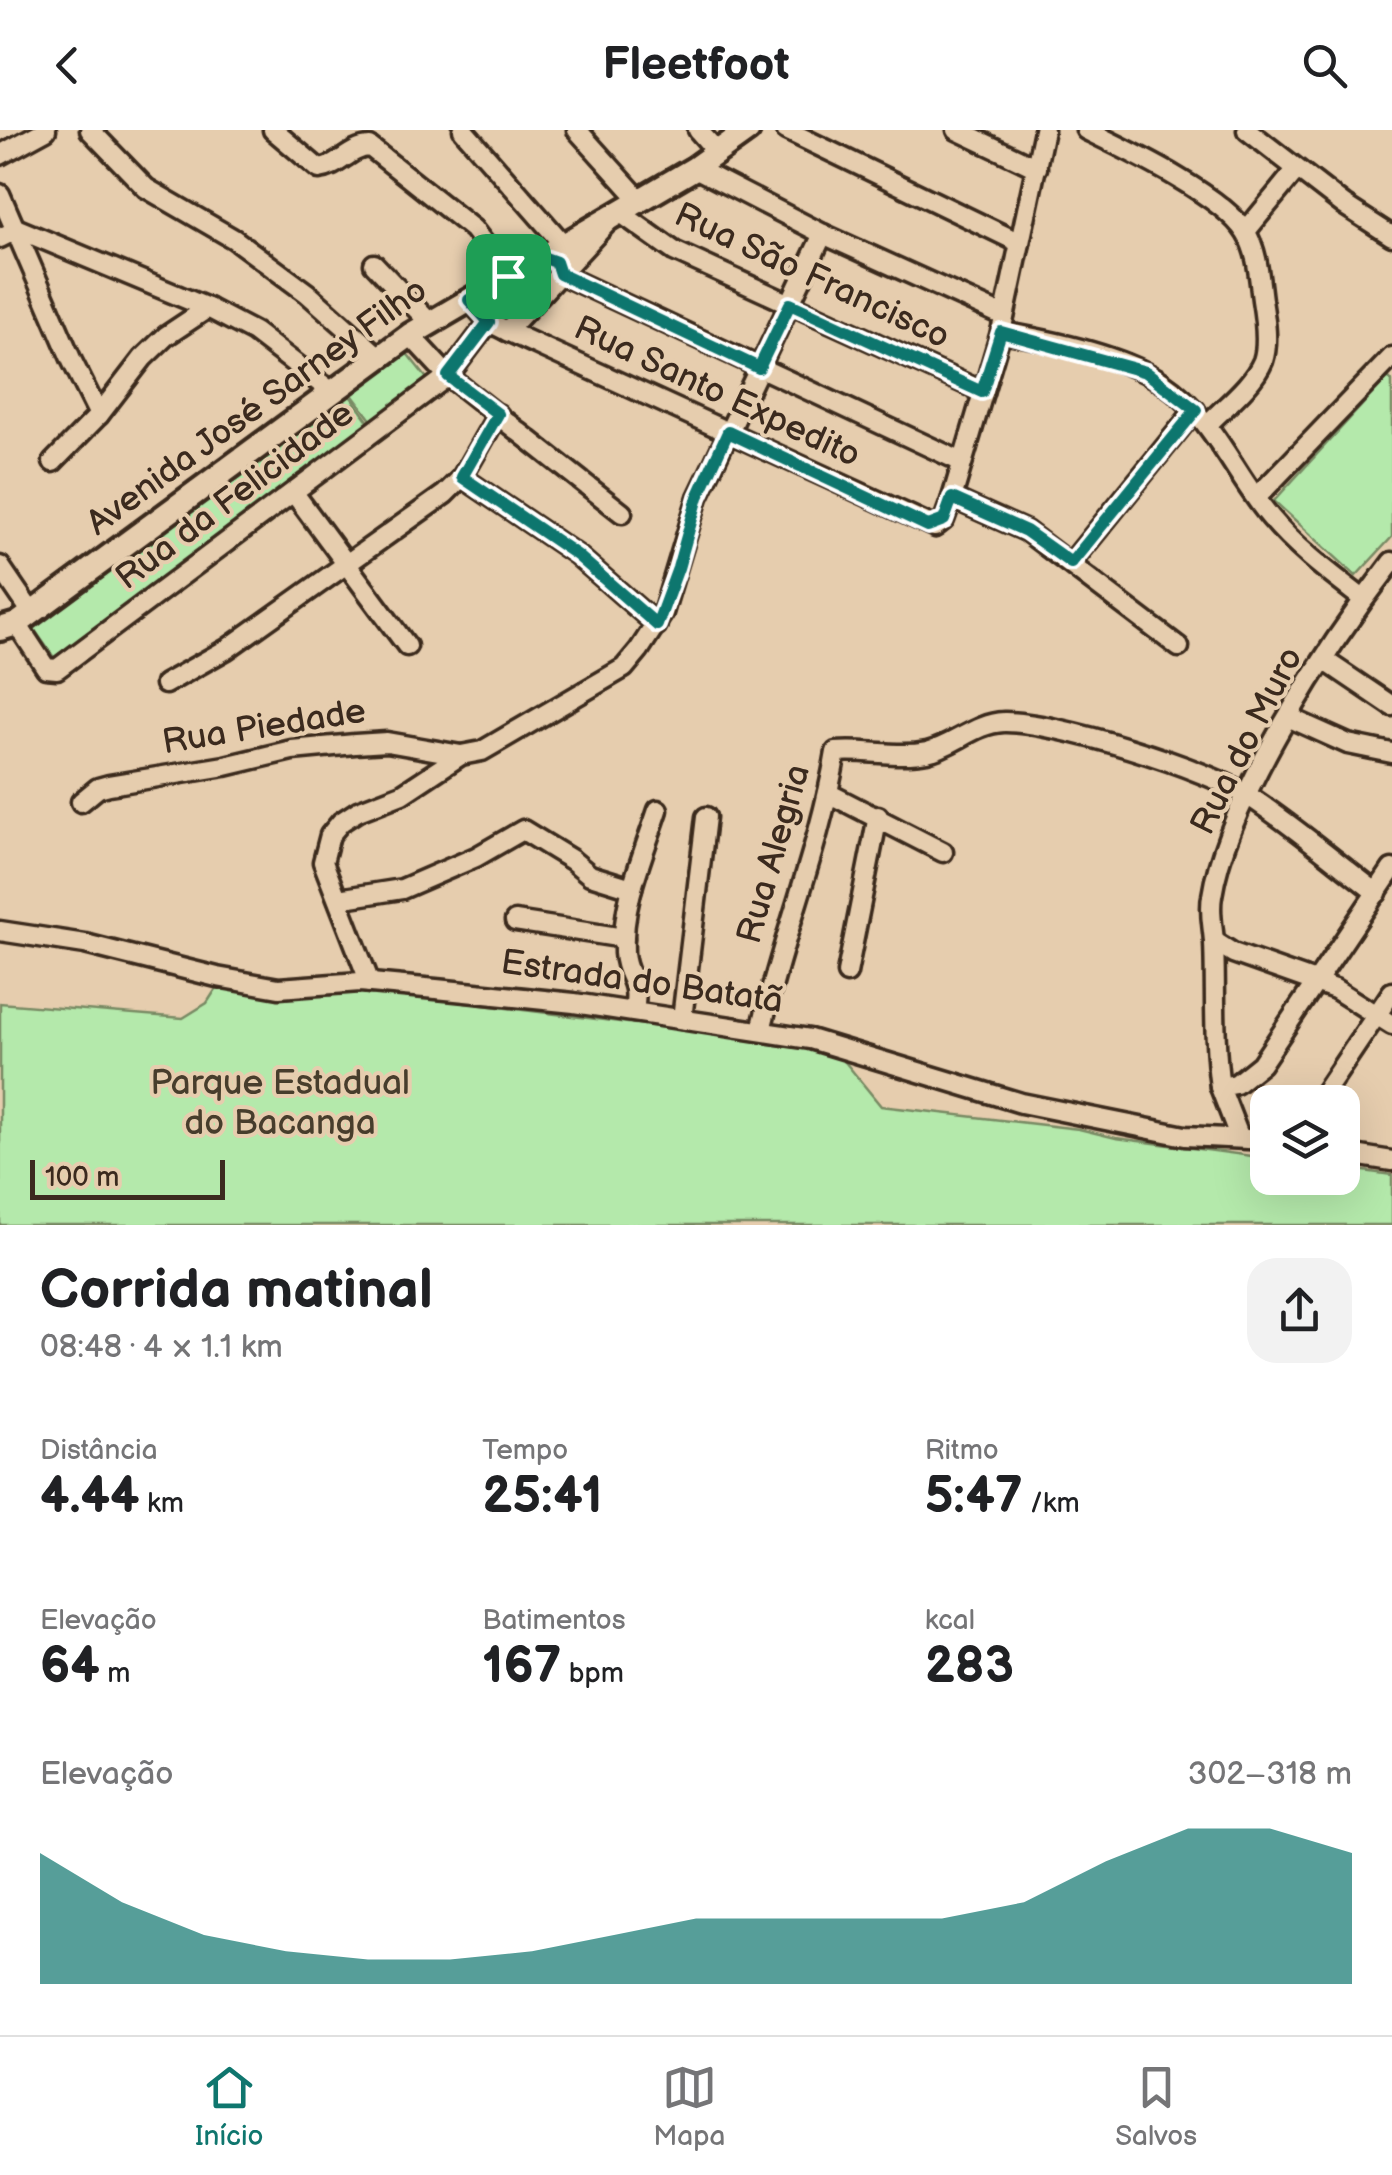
<!DOCTYPE html>
<html lang="pt">
<meta charset="utf-8">
<style>
:root{--surface:#fff;--page:#f2f2f2;--text:#202124;--muted:#757577;--line:#e0e0e0;--accent:#0f766e}
body{margin:0;font-family:"Balsamiq Sans",sans-serif;background:var(--page);color:var(--text);height:100vh;display:flex;flex-direction:column;font-size:38px;white-space:nowrap}
*{box-sizing:border-box;margin:0}
p{font-size:32px;color:var(--muted)}
.icon{flex:none;width:55px;height:55px;fill:none;stroke:currentColor;stroke-width:2;stroke-linecap:round;stroke-linejoin:round}
.map{position:relative;height:1095px;overflow:hidden}
.side{display:flex;flex-direction:column;background:var(--surface);flex:1}
.side>*{flex:none}
.fabs{position:absolute;left:1250px;top:955px;display:grid;gap:20px}
.fabs a{display:grid;place-items:center;width:110px;height:110px;border-radius:20px;background:var(--surface);box-shadow:0 10px 40px #0002;font-size:50px}
.scale{position:absolute;left:30px;bottom:25px;width:195px;box-sizing:border-box;padding-left:10px;border:5px solid #3b2a1e;border-top:0;font-size:28px;line-height:35px;white-space:nowrap;color:#3b2a1e;-webkit-text-stroke:8px #e6cdae;paint-order:stroke}
.pin{position:absolute;display:grid;place-items:center;width:85px;height:85px;color:#fff;margin:-42px;border-radius:20px;box-shadow:0 5px 15px #0006}
.round{display:grid;place-items:center;flex:none;width:105px;height:105px;border-radius:30px;background:var(--page)}
.summary{display:flex;align-items:center;justify-content:space-between;height:170px;padding:0 40px}
h1{font-size:55px;font-weight:700;line-height:75px}
.figures{display:grid;grid-template-columns:repeat(3,1fr);gap:15px;height:170px;padding:10px 40px}
.figures div{display:grid;align-content:center}
.figures b{font-size:50px;font-weight:700}
.figures small{font-size:28px;font-weight:400}
.figures p{font-size:28px}
.chart{height:280px;padding:20px 40px}
.chart p{display:flex;justify-content:space-between}
.chart svg{width:100%;height:180px;margin-top:10px;fill:var(--accent);opacity:.7}
header{display:flex;justify-content:space-between;align-items:center;height:130px;padding:0 40px;background:var(--surface);font-size:45px;font-weight:700}
.dock{display:flex;justify-content:space-around;align-items:center;height:140px;border-top:2px solid var(--line);background:var(--surface);font-size:28px;color:var(--muted)}
.dock a{display:grid;justify-items:center;gap:5px}
.dock .current{color:var(--accent)}
.map>svg:first-child{display:block}
.green{fill:#b4e9ab;stroke:#788a64;stroke-width:2.5}
.lines{fill:none;stroke-linecap:round;stroke-linejoin:round}
.minor-casing{stroke:#3b2a1e;stroke-width:25}
.major-casing{stroke:#3b2a1e;stroke-width:30}
.minor{stroke:#e6cdae;stroke-width:18}
.major{stroke:#e6cdae;stroke-width:22}
.route-casing{stroke:#fff;stroke-width:20}
.route{stroke:#0f766e;stroke-width:12}
.labels{text-anchor:middle;dominant-baseline:central;stroke-width:8;stroke-linejoin:round;paint-order:stroke}
.street-label{font-size:35px;fill:#3b2a1e;stroke:#e6cdae}
.park-label{font-size:35px;fill:#473d2c;stroke:#e6cdae}
</style>
<header><svg class="icon" aria-label="back" viewBox="0 0 24 24"><path d="M15 5l-7 7 7 7"/></svg>Fleetfoot<svg class="icon" aria-label="search" viewBox="0 0 24 24"><circle cx="10" cy="10" r="6"/><path d="M15 15l6 6"/></svg></header>
<div class="map">
<svg width="1392" height="1095" viewBox="0 0 1392 1095">
<rect width="100%" height="100%" fill="#e6cdae"/>
<filter id="ink" filterUnits="userSpaceOnUse"><feTurbulence type="fractalNoise" baseFrequency=".01" numOctaves="2"/><feDisplacementMap in="SourceGraphic" scale="20" xChannelSelector="R" yChannelSelector="G"/><feConvolveMatrix kernelMatrix="1 2 1 2 8 2 1 2 1" color-interpolation-filters="sRGB"/></filter>
<g filter="url(#ink)">
<g class="green">
<polygon points="405,221 429,251 372,291 350,262"/>
<polygon points="1388,247 1392,251 1392,407 1356,446 1274,371"/>
<polygon points="349,264 371,295 55,529 34,499"/>
<polygon points="239,845 790,913 841,927 881,976 1079,999 1116,1008 1267,1028 1268,1048 1342,1048 1343,1038 1392,1045 1392,1095 0,1095 0,873 183,888 207,873 223,848"/>
</g>
<g class="lines">
<defs>
<g id="minor">
<polyline points="90,0 146,58 234,109 307,163 379,227"/>
<path d="M273 0 319 39C340 37 348 18 370 17L473 99 509 146"/>
<polyline points="463,0 563,114"/>
<polyline points="577,0 639,69"/>
<polyline points="698,0 718,23"/>
<polyline points="786,0 1020,113"/>
<polyline points="957,0 1037,38"/>
<path d="M1086 0C1127 20 1223 65 1246 103 1258 122 1259 148 1262 170 1265 188 1269 214 1263 231 1253 255 1225 276 1207 295"/>
<polyline points="1247,0 1344,75 1392,106"/>
<polyline points="0,25 46,0"/>
<polyline points="695,38 823,104 1004,186"/>
<polyline points="0,64 72,231 99,285"/>
<polyline points="1246,101 1296,40"/>
<polyline points="0,108 18,99 208,178 254,202 332,262"/>
<polyline points="374,134 430,193"/>
<polyline points="558,134 560,144 962,332"/>
<polyline points="469,170 489,192 507,201 935,397 944,390 952,368 1001,202 1044,0"/>
<polyline points="507,201 618,81 674,121 983,262"/>
<path d="M1001 202C1048 210 1122 225 1162 252 1213 286 1233 343 1271 388 1298 420 1331 444 1363 469"/>
<polyline points="410,205 448,246 622,383"/>
<polyline points="53,332 99,285 143,228 166,206 208,178"/>
<polyline points="462,347 577,425 657,495"/>
<polyline points="294,363 407,516"/>
<polyline points="1257,367 1392,227"/>
<polyline points="952,368 1026,401 1179,517"/>
<polyline points="1071,433 1195,280"/>
<polyline points="0,436 32,483"/>
<polyline points="17,494 46,538 57,539 448,246 489,192"/>
<polyline points="1324,530 1392,576"/>
<polyline points="165,554 227,519 445,364 462,347 498,284"/>
<polyline points="1290,588 1348,614 1392,623"/>
<polyline points="828,663 943,722"/>
<polyline points="81,672 98,658 109,655 225,636 292,620 355,614 387,612 461,625"/>
<polyline points="338,769 402,759 476,727 523,700 572,730 590,745 632,758"/>
<polyline points="515,791 624,808"/>
<polyline points="0,801 85,814 217,847 279,858 360,852 436,859 574,873 810,909 1021,973 1185,1006 1268,1010"/>
<polyline points="1214,811 1233,823 1335,859 1392,895"/>
<polyline points="847,843 878,686"/>
<polyline points="370,853 323,732 330,705 341,692 358,681 402,664 461,625 482,621 607,548 624,538 639,520 663,483 698,367 823,104"/>
<path d="M634 882C640 847 626 850 624 823 621 774 643 726 658 680"/>
<polyline points="682,889 706,687"/>
<path d="M761 901C782 807 820 717 836 622 866 619 897 628 927 622 954 616 975 593 1004 592 1054 591 1209 639 1250 667 1294 696 1335 731 1377 763"/>
<path d="M1220 957C1213 908 1216 860 1214 812 1213 796 1209 782 1212 766 1227 668 1330 512 1392 432"/>
<polyline points="1318,972 1392,862"/>
<polyline points="1239,1006 1220,957 1236,954 1261,934 1392,739"/>
<polyline points="1342,1023 1392,1031"/>
</g>
<polyline id="major" points="0,499 17,494 410,205 695,38 748,0"/>
</defs>
<use href="#minor" class="minor-casing"/>
<use href="#major" class="major-casing"/>
<use href="#minor" class="minor"/>
<use href="#major" class="major"/>
</g>
</g>
<g class="lines" filter="url(#ink)">
<defs>
<polygon id="route" points="542,127 556,132 560,144 759,238 790,174 982,262 1001,202 1146,242 1196,280 1071,433 1026,401 952,368 944,390 928,396 728,302 698,367 678,438 657,495 577,425 462,347 498,284 448,246 489,192 469,170"/>
</defs>
<use href="#route" class="route-casing"/>
<use href="#route" class="route"/>
</g>
<g class="labels">
<g class="street-label">
<text transform="translate(812 146) rotate(25)">Rua São Francisco</text>
<text transform="translate(717 262) rotate(25)">Rua Santo Expedito</text>
<text transform="translate(257 277) rotate(-36)">Avenida José Sarney Filho</text>
<text transform="translate(235 366) rotate(-37)">Rua da Felicidade</text>
<text transform="translate(264 597) rotate(-9)">Rua Piedade</text>
<text transform="translate(1247 611) rotate(-63)">Rua do Muro</text>
<text transform="translate(774 724) rotate(-74)">Rua Alegria</text>
<text transform="translate(642 852) rotate(8)">Estrada do Batatã</text>
</g>
<g class="park-label">
<text x="280" y="953">Parque Estadual<tspan x="280" dy="40">do Bacanga</tspan></text>
</g>
</g>
</svg>
<div class="fabs">
<a><svg class="icon" aria-label="layers" viewBox="0 0 24 24"><path d="M12 4l9 5-9 5-9-5zM3 14l9 5 9-5"/></svg></a>
</div>
<div class="scale">100 m</div>
<div class="pin" style="left:508px;top:146px;background:#1e9e55"><svg class="icon" aria-label="arrive" viewBox="0 0 24 24"><path d="M6 21V4h12l-3 4 3 4H6"/></svg></div>
</div>
<section class="side">
<div class="summary"><div><h1>Corrida matinal</h1><p>08:48 · 4 × 1.1 km</p></div><a class="round"><svg class="icon" aria-label="share" viewBox="0 0 24 24"><path d="M12 15V3M7 8l5-5 5 5M5 13v7h14v-7"/></svg></a></div>
<div class="figures">
<div><p>Distância</p><b>4.44<small> km</small></b></div>
<div><p>Tempo</p><b>25:41</b></div>
<div><p>Ritmo</p><b>5:47<small> /km</small></b></div>
</div>
<div class="figures">
<div><p>Elevação</p><b>64<small> m</small></b></div>
<div><p>Batimentos</p><b>167<small> bpm</small></b></div>
<div><p>kcal</p><b>283</b></div>
</div>
<div class="chart"><p><span>Elevação</span>302–318 m</p>
<svg viewBox="0 0 160 44" preserveAspectRatio="none"><path d="M0 44V12L10 24L20 32L30 36L40 38L50 38L60 36L70 32L80 28L90 28L100 28L110 28L120 24L130 14L140 6L150 6L160 12V44z"/></svg>
</div>
</section>
<nav class="dock">
<a class="current"><svg class="icon" aria-label="home" viewBox="0 0 24 24"><path d="M3 11l9-7 9 7M6 9v11h12V9"/></svg>Início</a>
<a><svg class="icon" aria-label="map" viewBox="0 0 24 24"><path d="M3 6l6-2 6 2 6-2v14l-6 2-6-2-6 2zM9 4v14M15 6v14"/></svg>Mapa</a>
<a><svg class="icon" aria-label="saved" viewBox="0 0 24 24"><path d="M7 4h10v16l-5-4-5 4z"/></svg>Salvos</a>
</nav>
